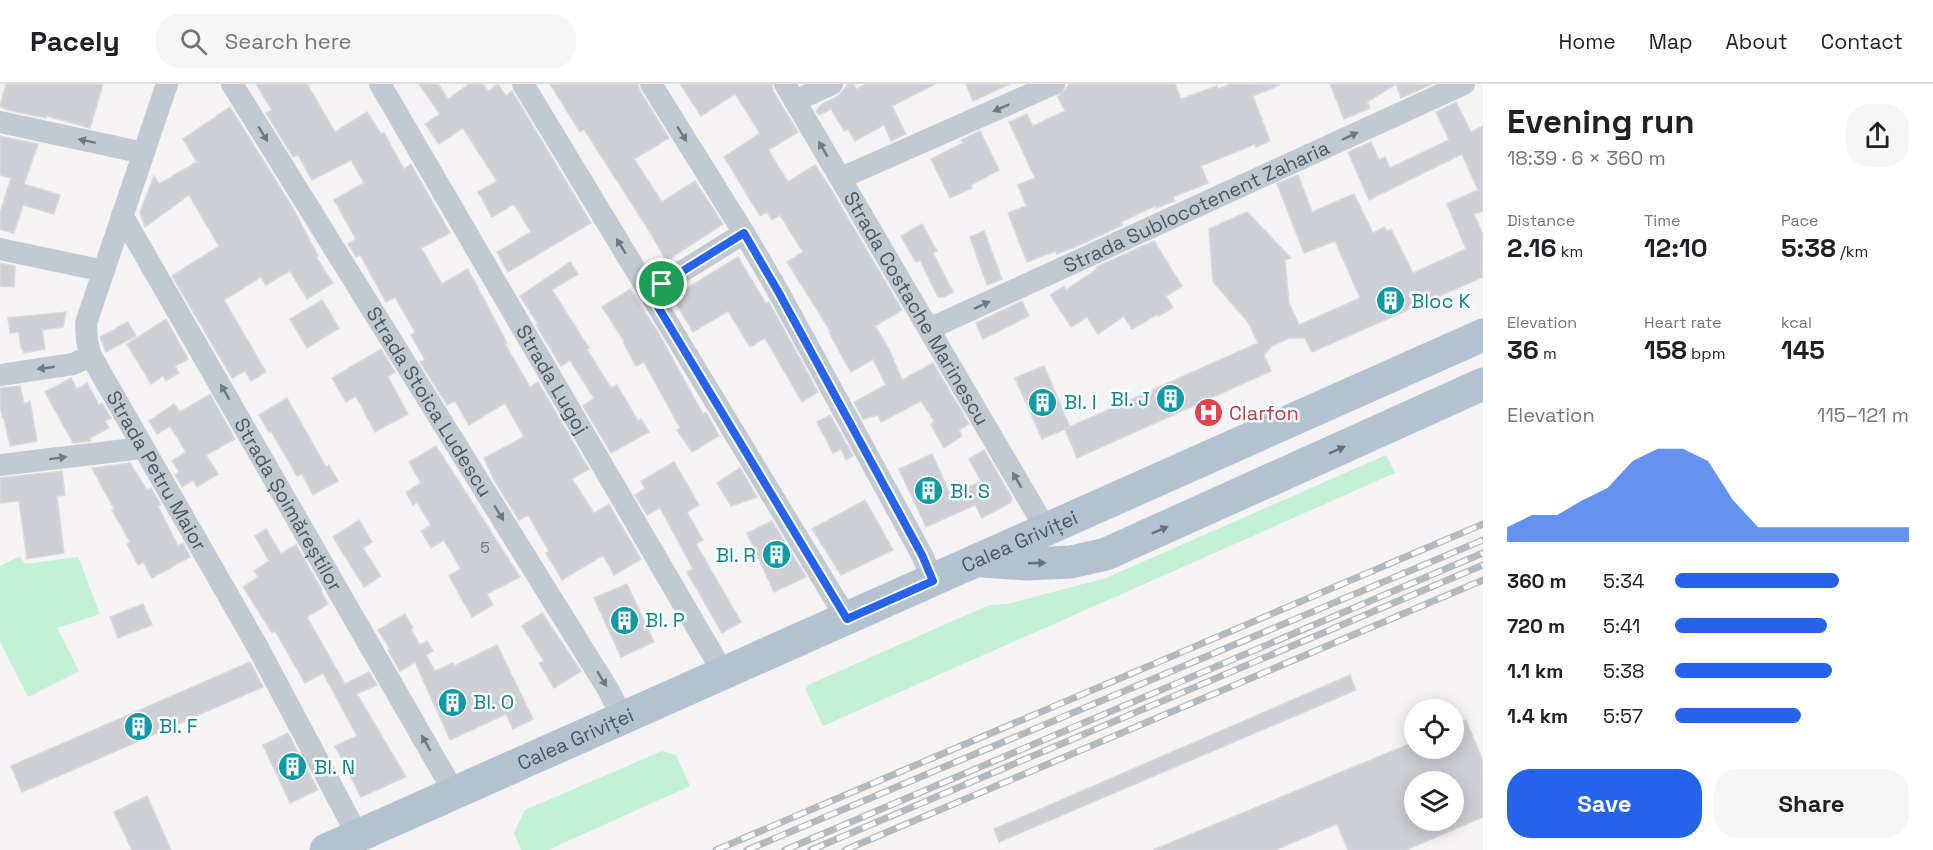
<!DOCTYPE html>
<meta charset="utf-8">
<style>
:root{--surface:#fff;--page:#f6f6f6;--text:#202124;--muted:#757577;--line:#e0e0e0;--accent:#2563eb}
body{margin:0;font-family:"Space Grotesk",sans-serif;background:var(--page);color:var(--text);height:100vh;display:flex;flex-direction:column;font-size:22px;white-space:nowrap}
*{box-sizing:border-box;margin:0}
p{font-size:20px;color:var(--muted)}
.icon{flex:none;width:33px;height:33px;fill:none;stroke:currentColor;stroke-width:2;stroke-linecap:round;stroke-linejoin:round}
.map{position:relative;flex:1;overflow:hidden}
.details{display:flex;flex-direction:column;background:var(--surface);width:450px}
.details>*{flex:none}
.fabs{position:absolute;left:1404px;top:615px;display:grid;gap:12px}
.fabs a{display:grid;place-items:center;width:60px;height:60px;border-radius:50%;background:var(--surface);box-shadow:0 3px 15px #0003;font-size:30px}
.pin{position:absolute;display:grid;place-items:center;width:51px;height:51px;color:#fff;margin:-26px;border:3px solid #fff;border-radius:50%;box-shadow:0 2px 6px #0007}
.round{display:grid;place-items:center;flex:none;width:63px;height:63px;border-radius:24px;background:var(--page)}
.overview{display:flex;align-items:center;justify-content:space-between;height:102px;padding:0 24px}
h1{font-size:33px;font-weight:800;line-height:45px}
.figures{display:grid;grid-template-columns:repeat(3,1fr);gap:9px;height:102px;padding:6px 24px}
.figures div{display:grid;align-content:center}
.figures b{font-size:26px;font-weight:800}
.figures small{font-size:16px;font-weight:400}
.figures p{font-size:16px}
.chart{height:168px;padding:12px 24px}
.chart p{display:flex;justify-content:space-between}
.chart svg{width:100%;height:108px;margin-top:6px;fill:var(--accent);opacity:.7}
.button{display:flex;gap:12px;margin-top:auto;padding:12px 24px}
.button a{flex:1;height:69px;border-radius:24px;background:var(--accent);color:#fff;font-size:24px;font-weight:800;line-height:69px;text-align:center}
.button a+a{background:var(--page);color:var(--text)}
ul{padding:0 24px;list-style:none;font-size:20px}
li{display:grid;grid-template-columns:96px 72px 1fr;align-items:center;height:45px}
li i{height:15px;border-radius:8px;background:var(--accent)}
header{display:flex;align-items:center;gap:36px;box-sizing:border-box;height:84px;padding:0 30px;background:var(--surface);border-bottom:2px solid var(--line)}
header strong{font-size:28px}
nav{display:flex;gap:33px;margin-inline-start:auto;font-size:21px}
.search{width:420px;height:54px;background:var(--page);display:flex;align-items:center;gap:15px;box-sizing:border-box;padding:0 21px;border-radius:24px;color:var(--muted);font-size:22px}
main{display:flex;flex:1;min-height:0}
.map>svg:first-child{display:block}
.green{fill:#c3f1d5}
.building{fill:#cdcfd5;stroke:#d7d9de;stroke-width:1.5;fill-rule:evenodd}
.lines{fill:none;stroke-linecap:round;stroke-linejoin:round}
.street{stroke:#c1cad2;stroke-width:22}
.primary{stroke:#b3c2d1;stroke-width:33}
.rail-casing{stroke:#b5b8bd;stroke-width:7}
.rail{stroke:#fff;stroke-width:4.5;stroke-dasharray:14;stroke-linecap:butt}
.oneway{fill:#6e7983}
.oneway2{fill:#64717d}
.route-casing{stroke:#fff;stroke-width:12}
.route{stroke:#2563eb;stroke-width:8}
.labels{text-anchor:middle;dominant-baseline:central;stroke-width:5;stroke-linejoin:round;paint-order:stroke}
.number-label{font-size:16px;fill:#6b747e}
.street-label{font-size:20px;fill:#4a5661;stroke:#fff}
.culture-label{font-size:20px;fill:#0d838f;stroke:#fff;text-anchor:start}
.health-label{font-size:20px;fill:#be3a42;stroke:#fff;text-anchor:start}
</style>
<header>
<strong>Pacely</strong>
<div class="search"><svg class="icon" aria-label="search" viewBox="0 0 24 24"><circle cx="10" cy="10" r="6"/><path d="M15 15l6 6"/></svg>Search here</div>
<nav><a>Home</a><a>Map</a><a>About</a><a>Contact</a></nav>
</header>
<main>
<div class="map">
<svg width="1483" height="766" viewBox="0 0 1483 766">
<rect width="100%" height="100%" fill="#f5f3f3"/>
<g class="green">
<polygon points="1386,371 1395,389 823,642 806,606 808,601 980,525 989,521 1007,520 1106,494"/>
<polygon points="20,472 25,480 78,473 100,530 57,544 79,587 28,613 0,558 0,482"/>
<polygon points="662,667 676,671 690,702 548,766 521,766 514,749 525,726"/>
</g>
<g class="building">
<polygon points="6,0 103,0 90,44 47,32 46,34 7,26 0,22"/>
<polygon points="256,0 307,0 335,48 367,28 381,50 384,49 404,85 411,80 450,149 421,164 442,200 468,185 507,259 505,260 530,303 538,298 589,385 572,395 594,429 609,420 641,475 614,491 603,471 562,496 546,469 549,467 528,431 519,436 495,398 484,374 524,353 505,319 469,341 455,317 447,321 420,278 425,276 411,251 415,248 395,213 386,218 360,171 356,173 348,160 356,155 334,116 364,99 351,76 312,96 298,71 293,73 266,29 272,26"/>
<polygon points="419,0 438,0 448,15 469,0 483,0 488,7 498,0 506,12 512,7 591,139 508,188 497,168 531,148 514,120 492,133 478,108 497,97 463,44 439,60 425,40 440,30"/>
<polygon points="550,0 638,0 640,7 669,54 634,75 662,118 695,97 723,140 666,177 653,153 584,45 580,48"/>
<polygon points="680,0 772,0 773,7 798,48 768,66 788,98 815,81 829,102 902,226 875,242 889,265 902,296 933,279 969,340 959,346 962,352 944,364 931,341 934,337 921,317 881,338 878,331 863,335 854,318 886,301 873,275 851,288 840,269 829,248 831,248 787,178 803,168 780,131 772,136 767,128 760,132 724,73 760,49 735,10 701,32"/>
<polygon points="848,0 854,0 856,5 867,0 935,0 892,22 906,50 891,57 884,41 855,57 848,45 844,47 831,25 819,31 816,27 822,20 838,12"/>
<polygon points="966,0 1010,0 973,17"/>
<polygon points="1070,0 1175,0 1181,15 1217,2 1218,5 1231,0 1280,1 1253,12 1270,57 1256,63 1255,60 1201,82 1208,99 1173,113 1175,117 1156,124 1155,122 1121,138 1123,141 1082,160 1057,170 1056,167 1027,178 1008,129 1026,122 1018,101 1035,94 1009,38 1027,30 1033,42 1065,27 1058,13"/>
<polygon points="1330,0 1432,0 1401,14 1396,0 1367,18 1370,24 1344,35"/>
<polygon points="1456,18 1471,48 1483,42 1483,127 1474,130 1483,151 1483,193 1312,268 1305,254 1289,254 1272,262 1264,271 1271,287 1077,374 1065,345 1258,259 1248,238 1213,198 1209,145 1247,128 1291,174 1285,176 1289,219 1299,241 1360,214 1335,157 1304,169 1277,100 1298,91 1312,128 1354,110 1373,149 1384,143 1387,147 1391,145 1413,189 1466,165 1447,120 1478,106 1462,70 1369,116 1348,68 1371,58 1379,76 1385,73 1390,84 1449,56 1436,28"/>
<polygon points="230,23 293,124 318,172 316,173 333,199 307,215 290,187 266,201 261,193 224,216 266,288 251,297 245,287 232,294 172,192 219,162 189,111 145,143 140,128 154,92 159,100 197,78 183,55"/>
<polygon points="980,47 999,86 971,101 972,104 950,114 931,75 963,59 961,56"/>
<polygon points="0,52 38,60 24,100 60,111 54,130 23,121 14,149 0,145 0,129 11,94 0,91"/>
<polygon points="922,140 937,167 933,169 953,208 944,213 938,213 920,176 916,178 901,152"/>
<polygon points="984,147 1002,195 987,201 970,153"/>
<polygon points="1154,157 1182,202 1166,212 1173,224 1159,232 1158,230 1132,245 1124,232 1098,250 1087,233 1071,243 1050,211 1064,202 1066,206 1097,185 1096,183"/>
<polygon points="738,173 766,220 769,218 818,308 802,318 765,254 750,263 728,227 693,248 672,213"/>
<polygon points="570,178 578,190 552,206 589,264 587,266 611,304 617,301 638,337 641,335 649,348 611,369 583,322 594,314 570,276 561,282 536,241 538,240 520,212"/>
<polygon points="0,179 15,182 14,203 0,202"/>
<polygon points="630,205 659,250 703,330 706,328 719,352 692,368 677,346 680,344 644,278 636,282 623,258 624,257 602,223"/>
<polygon points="322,216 339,244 307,264 290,235"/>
<polygon points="1022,217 1029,232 983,255 976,239"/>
<polygon points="66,228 63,243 42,246 45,265 24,269 21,263 19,248 10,249 8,234"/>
<polygon points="166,235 188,275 175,282 179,289 166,297 163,292 151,300 127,260"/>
<polygon points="128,238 136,252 106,268 100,253"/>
<polygon points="381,265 395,288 388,293 408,330 375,348 356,312 346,318 332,294"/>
<polygon points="1044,282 1070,343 1042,355 1015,294"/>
<polygon points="71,294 77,305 87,299 99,321 102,319 111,334 105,337 109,344 90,354 91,357 73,359 45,308"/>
<polygon points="20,302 24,320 30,317 37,357 10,362 4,334 3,334 0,323 0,304"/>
<polygon points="210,310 235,355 206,371 218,390 197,403 193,396 182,403 175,391 179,388 172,377 186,368 170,342 157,350 149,337 174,320 180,328"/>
<polygon points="287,314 326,383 329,381 338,397 313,411 302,390 297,392 271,347 269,348 259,331"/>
<polygon points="830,331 853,372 846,376 841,365 833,369 817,338"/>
<polygon points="436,362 520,493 487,510 493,521 472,533 449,492 461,485 444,456 431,464 421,447 431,441 417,418 413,421 406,408 421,399 409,378"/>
<polygon points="984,366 1012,414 1010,419 982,434 975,421 926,443 899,385 932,370 951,412 981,397 969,375"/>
<polygon points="674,378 699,421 687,428 703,456 696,460 741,538 722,549 687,488 693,485 660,424 647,431 635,411 645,405 641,397"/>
<polygon points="130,379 147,406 151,404 161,421 158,422 178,462 183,459 190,473 152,494 143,478 138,481 127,460 130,458 112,426 114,425 92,384"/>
<polygon points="740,384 757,413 731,422 717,399"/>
<polygon points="62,387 65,411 57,412 64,469 27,475 19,417 0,419 0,394"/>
<polygon points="865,416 893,466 841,491 812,445"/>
<polygon points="359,436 372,458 363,464 381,492 364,503 333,453"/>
<polygon points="772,437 806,493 774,508 747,449"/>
<polygon points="266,445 281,470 296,461 322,506 321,507 328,520 307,533 345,600 369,588 377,601 357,610 406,693 361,713 335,662 357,652 323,589 305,599 275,547 272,549 243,503 258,493 254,487 269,477 255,452"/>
<polygon points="627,500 654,558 621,573 594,514"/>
<polygon points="143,520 152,541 118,554 110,533"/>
<polygon points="542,529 581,587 554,604 539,579 544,577 522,542"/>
<polygon points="405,530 413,544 411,546 420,561 427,557 433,567 426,571 435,587 453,579 454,582 497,561 533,635 513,645 506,630 450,656 415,578 400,587 388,566 390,565 378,546"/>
<polygon points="250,578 263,603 22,708 11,682"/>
<polygon points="1350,591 1356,606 999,758 994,745"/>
<path d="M1466 636 1483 677V733L1406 766H1348L1337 740 1275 766H1153L1414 658V664H1454V642ZM1414 698H1454V736H1414Z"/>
<polygon points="288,649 318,706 290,719 263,661"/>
<polygon points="147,712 171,766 132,766 114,728"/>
</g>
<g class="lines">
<g class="street">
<path id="s1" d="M167 0 86 239 87 257 91 272 256 560 358 752"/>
<path id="s2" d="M232 0 609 607 623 635"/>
<path id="s3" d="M380 0 724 590"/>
<polyline points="523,0 847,535"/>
<polyline points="651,0 744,149 779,209 922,471 933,497"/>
<path id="s4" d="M785 0 1047 447"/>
<polyline points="795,17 832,0"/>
<polyline points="0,38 144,69"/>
<polyline points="841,94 1054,0"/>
<path id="s5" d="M122 131 455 710"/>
<polyline points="0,165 104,187"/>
<polyline points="649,208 744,149"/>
<path id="s6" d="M929 245 1464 0"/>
<polyline points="0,291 73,280 91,272"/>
<polyline points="0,381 142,364"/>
</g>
<g class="primary">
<polyline points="983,477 1026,480 1071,478 1106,470 1483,300"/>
<path id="s7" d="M326 766 1483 251"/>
</g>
<defs>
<g id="rail">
<polyline points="716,766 1483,440"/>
<polyline points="747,766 1483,456"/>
<polyline points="785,766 1483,469"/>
<polyline points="811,766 1483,481"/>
<polyline points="845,766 1483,496"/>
</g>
</defs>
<use href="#rail" class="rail-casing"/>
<use href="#rail" class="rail"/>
</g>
<defs><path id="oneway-solid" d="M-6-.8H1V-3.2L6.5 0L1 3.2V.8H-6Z" transform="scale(1.5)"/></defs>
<g class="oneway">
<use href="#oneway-solid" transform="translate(1001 24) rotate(156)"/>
<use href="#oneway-solid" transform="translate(263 50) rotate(58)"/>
<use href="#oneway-solid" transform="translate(682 50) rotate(58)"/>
<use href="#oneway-solid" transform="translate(1350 52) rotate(-25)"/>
<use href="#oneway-solid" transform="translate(87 57) rotate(-168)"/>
<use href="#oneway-solid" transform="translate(823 65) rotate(-120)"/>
<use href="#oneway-solid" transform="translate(621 162) rotate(-121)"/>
<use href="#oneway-solid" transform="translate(982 221) rotate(-25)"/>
<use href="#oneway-solid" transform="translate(46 284) rotate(172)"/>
<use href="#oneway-solid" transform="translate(225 308) rotate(-120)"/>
<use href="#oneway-solid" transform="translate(58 374) rotate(-7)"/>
<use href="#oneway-solid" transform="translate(1017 396) rotate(-120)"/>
<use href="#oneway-solid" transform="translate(499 429) rotate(58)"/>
<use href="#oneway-solid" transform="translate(602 595) rotate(58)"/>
<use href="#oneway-solid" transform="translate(426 659) rotate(-120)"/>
</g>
<g class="oneway2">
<use href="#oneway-solid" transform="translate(1337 366) rotate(-24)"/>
<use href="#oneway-solid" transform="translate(1160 446) rotate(-24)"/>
<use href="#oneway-solid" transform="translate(1037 479) rotate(-2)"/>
</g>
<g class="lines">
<defs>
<polygon id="route" points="744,149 779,209 922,471 933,497 847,535 649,208"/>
</defs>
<use href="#route" class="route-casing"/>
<use href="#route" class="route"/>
</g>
<defs>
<symbol id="building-disc" viewBox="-11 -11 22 22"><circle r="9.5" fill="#0f9aa8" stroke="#fff"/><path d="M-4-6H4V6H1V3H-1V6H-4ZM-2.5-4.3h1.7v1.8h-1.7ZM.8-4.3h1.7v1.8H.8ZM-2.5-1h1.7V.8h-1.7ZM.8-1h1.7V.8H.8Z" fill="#fff"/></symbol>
<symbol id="hospital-disc" viewBox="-11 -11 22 22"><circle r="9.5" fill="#e0444e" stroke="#fff"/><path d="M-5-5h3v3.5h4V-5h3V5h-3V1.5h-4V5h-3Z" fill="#fff"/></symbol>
</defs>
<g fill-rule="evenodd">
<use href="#building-disc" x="1374" y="200" width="33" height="33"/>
<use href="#building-disc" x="1154" y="298" width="33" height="33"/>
<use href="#building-disc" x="1026" y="302" width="33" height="33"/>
<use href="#hospital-disc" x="1192" y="312" width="33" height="33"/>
<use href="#building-disc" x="912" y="390" width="33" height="33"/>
<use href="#building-disc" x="760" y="454" width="33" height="33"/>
<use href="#building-disc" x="608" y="520" width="33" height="33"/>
<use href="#building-disc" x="436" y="602" width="33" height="33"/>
<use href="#building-disc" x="122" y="626" width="33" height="33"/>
<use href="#building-disc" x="276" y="666" width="33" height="33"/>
</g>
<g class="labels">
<g class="number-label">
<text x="485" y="463">5</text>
</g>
<g class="street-label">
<text stroke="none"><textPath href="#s6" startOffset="294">Strada Sublocotenent Zaharia</textPath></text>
<text stroke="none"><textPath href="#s4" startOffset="260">Strada Costache Marinescu</textPath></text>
<text stroke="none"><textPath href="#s3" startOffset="342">Strada Lugoj</textPath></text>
<text stroke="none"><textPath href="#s2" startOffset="374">Strada Stoica Ludescu</textPath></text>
<text stroke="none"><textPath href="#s1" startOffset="418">Strada Petru Maior</textPath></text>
<text stroke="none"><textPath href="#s5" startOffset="334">Strada Șoimăreștilor</textPath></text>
<text stroke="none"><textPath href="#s7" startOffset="759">Calea Griviței</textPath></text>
<text stroke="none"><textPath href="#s7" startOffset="273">Calea Griviței</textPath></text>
</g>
<g class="culture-label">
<text x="1411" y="217">Bloc K</text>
<text x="1150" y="315" text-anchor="end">Bl. J</text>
<text x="1064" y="318">Bl. I</text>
<text x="950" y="407">Bl. S</text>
<text x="756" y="471" text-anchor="end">Bl. R</text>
<text x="645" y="536">Bl. P</text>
<text x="473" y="618">Bl. O</text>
<text x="159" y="642">Bl. F</text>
<text x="314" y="683">Bl. N</text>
</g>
<g class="health-label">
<text x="1229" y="329">Clarfon</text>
</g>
</g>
</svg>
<div class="fabs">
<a><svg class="icon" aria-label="locate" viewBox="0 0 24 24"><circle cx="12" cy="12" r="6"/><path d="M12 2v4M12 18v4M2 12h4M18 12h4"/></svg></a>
<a><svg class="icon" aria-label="layers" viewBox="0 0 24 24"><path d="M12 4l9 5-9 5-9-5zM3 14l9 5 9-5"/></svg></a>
</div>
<div class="pin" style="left:662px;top:200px;background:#1e9e55"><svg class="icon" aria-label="arrive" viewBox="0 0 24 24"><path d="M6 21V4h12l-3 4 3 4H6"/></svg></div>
</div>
<section class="details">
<div class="overview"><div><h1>Evening run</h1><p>18:39 · 6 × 360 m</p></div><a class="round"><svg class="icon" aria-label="share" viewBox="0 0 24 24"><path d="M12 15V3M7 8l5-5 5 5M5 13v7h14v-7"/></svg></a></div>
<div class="figures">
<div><p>Distance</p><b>2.16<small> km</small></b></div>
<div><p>Time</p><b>12:10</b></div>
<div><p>Pace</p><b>5:38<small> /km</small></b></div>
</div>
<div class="figures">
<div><p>Elevation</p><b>36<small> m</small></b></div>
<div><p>Heart rate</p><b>158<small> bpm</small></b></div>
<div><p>kcal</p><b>145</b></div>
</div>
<div class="chart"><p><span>Elevation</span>115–121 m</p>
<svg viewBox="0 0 160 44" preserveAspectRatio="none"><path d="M0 44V38L10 33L20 33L30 27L40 22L50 11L60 6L70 6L80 11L90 27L100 38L110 38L120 38L130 38L140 38L150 38L160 38V44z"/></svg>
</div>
<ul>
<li><b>360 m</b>5:34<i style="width:70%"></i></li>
<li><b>720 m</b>5:41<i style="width:65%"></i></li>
<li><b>1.1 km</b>5:38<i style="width:67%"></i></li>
<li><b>1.4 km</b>5:57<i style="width:54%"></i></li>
</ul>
<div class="button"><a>Save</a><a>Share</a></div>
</section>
</main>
